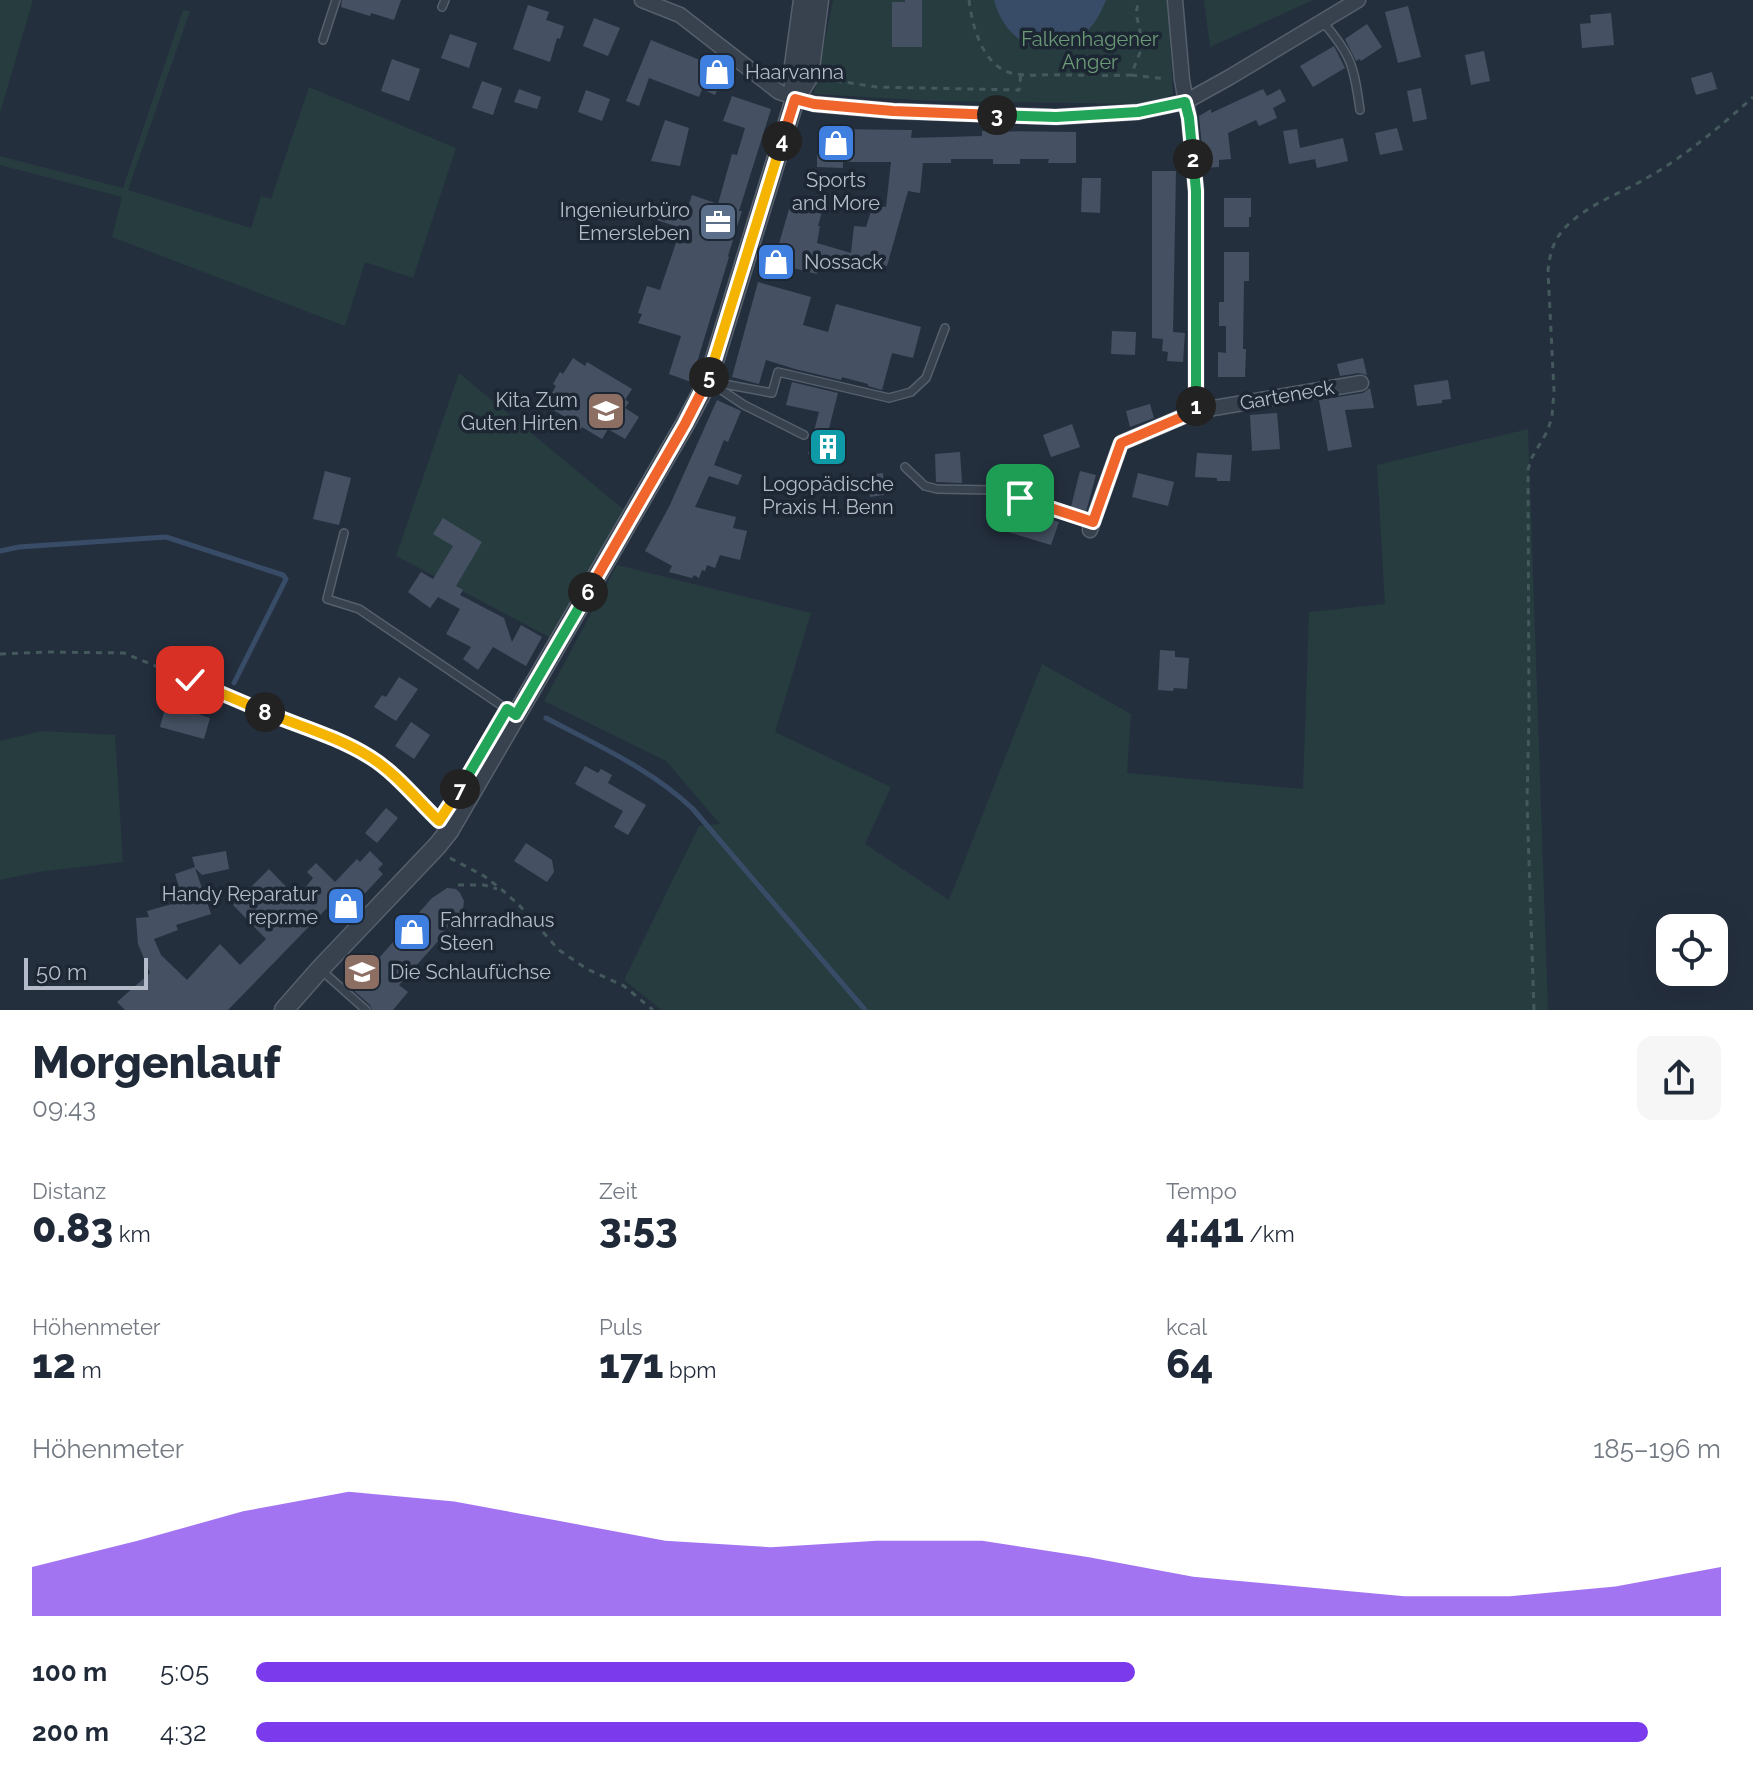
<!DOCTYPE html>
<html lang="de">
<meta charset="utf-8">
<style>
:root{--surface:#fff;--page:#f6f6f7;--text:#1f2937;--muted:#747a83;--accent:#7c3aed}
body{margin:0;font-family:Raleway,sans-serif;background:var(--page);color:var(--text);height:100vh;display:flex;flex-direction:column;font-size:30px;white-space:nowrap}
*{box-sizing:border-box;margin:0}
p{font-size:26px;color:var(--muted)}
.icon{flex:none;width:44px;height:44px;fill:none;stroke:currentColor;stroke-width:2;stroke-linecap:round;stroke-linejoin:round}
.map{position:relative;height:1010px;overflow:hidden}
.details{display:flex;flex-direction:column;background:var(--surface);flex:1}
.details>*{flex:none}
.tools{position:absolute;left:1656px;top:914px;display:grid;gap:16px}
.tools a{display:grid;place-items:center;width:72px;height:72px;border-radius:16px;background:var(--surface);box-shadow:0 8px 32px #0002;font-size:40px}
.scale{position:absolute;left:24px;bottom:20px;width:124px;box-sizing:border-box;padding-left:8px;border:4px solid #b4bcc9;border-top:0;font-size:22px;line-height:28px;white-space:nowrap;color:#b4bcc9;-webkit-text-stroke:6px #1d2633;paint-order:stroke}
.pin{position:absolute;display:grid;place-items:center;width:68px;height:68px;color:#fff;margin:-34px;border-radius:16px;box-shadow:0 4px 12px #0006}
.km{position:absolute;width:40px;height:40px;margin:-20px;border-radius:50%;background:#222;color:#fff;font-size:22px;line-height:40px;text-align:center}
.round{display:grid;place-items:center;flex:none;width:84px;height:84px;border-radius:16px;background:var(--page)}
.headline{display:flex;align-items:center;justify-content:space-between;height:136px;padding:0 32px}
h1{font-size:44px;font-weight:800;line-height:60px}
.stats{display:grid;grid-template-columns:repeat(3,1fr);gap:12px;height:136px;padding:8px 32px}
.stats div{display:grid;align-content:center}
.stats b{font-size:40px;font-weight:800}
.stats small{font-size:22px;font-weight:400}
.stats p{font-size:22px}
.chart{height:224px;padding:16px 32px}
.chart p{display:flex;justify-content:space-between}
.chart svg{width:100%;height:144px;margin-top:8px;fill:var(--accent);opacity:.7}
ul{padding:0 32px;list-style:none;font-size:26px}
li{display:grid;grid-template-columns:128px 96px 1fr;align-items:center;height:60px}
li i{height:20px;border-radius:10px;background:var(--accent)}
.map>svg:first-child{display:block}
.green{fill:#263c3f}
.water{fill:#394c67}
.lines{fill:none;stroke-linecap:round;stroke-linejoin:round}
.stream{stroke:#394c67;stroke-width:5}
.building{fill:#455162}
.service-casing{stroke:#565f6c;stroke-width:10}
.minor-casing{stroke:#565f6c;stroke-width:17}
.tertiary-casing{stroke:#565f6c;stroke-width:21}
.path{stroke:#44595c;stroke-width:3;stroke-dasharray:6 6;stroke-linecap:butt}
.service{stroke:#38414e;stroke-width:7}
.minor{stroke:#38414e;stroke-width:14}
.tertiary{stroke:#38414e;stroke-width:18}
.split-1-casing{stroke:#fff;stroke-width:16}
.split-2-casing{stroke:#fff;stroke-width:16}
.split-3-casing{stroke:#fff;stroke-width:16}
.split-4-casing{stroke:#fff;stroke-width:16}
.split-5-casing{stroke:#fff;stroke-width:16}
.split-6-casing{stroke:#fff;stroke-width:16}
.split-7-casing{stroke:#fff;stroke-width:16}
.split-8-casing{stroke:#fff;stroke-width:16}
.split-9-casing{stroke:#fff;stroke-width:16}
.split-1{stroke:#f0652b;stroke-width:10}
.split-2{stroke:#22a559;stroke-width:10}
.split-3{stroke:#22a559;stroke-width:10}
.split-4{stroke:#f0652b;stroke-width:10}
.split-5{stroke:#f5b400;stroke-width:10}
.split-6{stroke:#f0652b;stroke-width:10}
.split-7{stroke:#22a559;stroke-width:10}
.split-8{stroke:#f5b400;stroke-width:10}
.split-9{stroke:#f5b400;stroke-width:10}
.labels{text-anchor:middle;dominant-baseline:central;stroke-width:7;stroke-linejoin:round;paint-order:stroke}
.park-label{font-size:20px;fill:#6b9a76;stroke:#1d2633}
.poi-label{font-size:20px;fill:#b4bcc9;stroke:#1d2633;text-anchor:start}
.street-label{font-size:20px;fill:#b4bcc9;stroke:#1d2633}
</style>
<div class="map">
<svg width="1753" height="1010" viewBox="0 0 1753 1010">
<rect width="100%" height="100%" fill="#242f3e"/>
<g class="green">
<polygon points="0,0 33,0 0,113"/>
<polygon points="833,0 1168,0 1173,94 1151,104 933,101 814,94"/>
<polygon points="1204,0 1313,0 1210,47"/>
<polygon points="183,10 190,11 128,190 251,228 261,196 271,199 309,87 456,148 413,278 365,262 345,326 112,237 122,197 0,165 0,156 123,188"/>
<polygon points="459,373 629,514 555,640 396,556"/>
<polygon points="1528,429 1548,1010 662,1010 624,980 699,826 720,824 666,761 544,701 617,565 811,613 775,732 891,787 865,844 949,900 1042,664 1131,714 1127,773 1303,789 1309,612 1385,604 1377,465"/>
<polygon points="42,731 115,735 123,862 38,872 0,880 0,741"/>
</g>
<path class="water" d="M994 0H1106C1102 10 1097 20 1090 28 1055 68 1006 47 994 0Z"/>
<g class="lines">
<g class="stream">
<polyline points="0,551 19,547 166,537 283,575 286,579 234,683"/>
<path d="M546 718C597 745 651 769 693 809L865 1010"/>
</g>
</g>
<g class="building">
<polygon points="342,0 401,0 394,20 371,13 370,16 341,7"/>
<polygon points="905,0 922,0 922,47 892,47 892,2 905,2"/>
<polygon points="528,5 549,12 546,20 564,26 560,39 557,38 550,62 513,49"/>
<polygon points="1408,6 1421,57 1398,63 1385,12"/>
<polygon points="1611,13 1614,45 1582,48 1580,24 1591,23 1590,15"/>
<polygon points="594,18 620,28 608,56 583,46"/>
<polygon points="1367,24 1382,47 1361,61 1360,59 1356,61 1345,39"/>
<polygon points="450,34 477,43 469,68 441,58"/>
<polygon points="651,40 712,65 711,67 725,72 715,95 702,89 699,97 649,78 639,106 626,101"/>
<polygon points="1334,46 1345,68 1313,87 1300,66"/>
<polygon points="1484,51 1490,81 1471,85 1465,55"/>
<polygon points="392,59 420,69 409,101 381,91"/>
<polygon points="1712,72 1717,89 1696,95 1691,78"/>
<polygon points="482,81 502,88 493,115 472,108"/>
<polygon points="1421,88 1427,119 1413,122 1407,91"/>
<polygon points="519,89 541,97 537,109 514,102"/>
<polygon points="1263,89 1267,96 1280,89 1286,101 1273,108 1277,118 1259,126 1256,120 1228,133 1231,159 1219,160 1219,167 1204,168 1199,116 1211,109 1211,113"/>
<polygon points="586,90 610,99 602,121 578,112"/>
<polygon points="732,96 771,109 739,211 742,211 728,256 729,257 691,382 669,374 681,336 638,323 642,314 638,313 647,286 660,290 681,228 648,217 653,202 686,213 692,195 718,204 732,154 737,155 745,128 723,121"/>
<polygon points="665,120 689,128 680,166 651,161"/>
<polygon points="1397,128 1403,150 1380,155 1375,133"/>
<polygon points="828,129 912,130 911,138 982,136 982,131 1076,132 1076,163 1048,163 1049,159 1020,159 1020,164 993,164 993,159 951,159 951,163 923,163 920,193 908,191 887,266 858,260 856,269 821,259 817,274 764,261 769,244 778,247 792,199 823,208 818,226 820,226 817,243 851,253 854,226 866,227 873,205 886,207 891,162 843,162 843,168 817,167 817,132 828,132"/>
<polygon points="1297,129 1300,148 1343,138 1348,161 1317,168 1315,159 1289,164 1283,131"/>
<polygon points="1152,171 1176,171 1173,332 1185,333 1183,362 1167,361 1168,352 1162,351 1163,339 1152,338"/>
<polygon points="1082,178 1101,178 1100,213 1081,212"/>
<polygon points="1224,198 1251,198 1251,217 1249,217 1249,227 1224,227"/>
<polygon points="1224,252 1249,252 1249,281 1244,281 1243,349 1246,349 1245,377 1218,377 1218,352 1226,353 1226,326 1219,326 1219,302 1224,302"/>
<polygon points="758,282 811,297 803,325 828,332 836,304 921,327 913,358 892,353 882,390 868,386 868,384 842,377 841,380 795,369 766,360 759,384 732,377"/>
<polygon points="1112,331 1136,332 1135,355 1111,354"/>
<polygon points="573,358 585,366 587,362 632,389 625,400 629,402 625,408 639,417 625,439 608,429 602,439 582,427 580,430 568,423 570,420 550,408 555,398 551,395 556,386 553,384 560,372 563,374"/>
<polygon points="1363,358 1367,375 1359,373 1340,376 1337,364"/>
<polygon points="1448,380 1451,399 1442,400 1442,403 1417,406 1414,385"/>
<polygon points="792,382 838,393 827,436 847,441 842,462 808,454 819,412 786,405"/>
<polygon points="1370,388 1374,408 1345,410 1352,447 1328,451 1319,400 1363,393"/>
<polygon points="717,400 741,411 728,442 724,440 714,465 742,475 738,485 709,476 695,507 736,517 733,528 747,531 740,560 720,555 715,568 707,565 705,571 702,570 699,578 694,575 692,578 669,572 672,566 645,551 669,507"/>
<polygon points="1150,404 1154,418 1130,427 1126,411"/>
<polygon points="1277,413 1280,449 1252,451 1250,415"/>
<polygon points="1072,424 1080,447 1051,457 1043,435"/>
<polygon points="960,452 962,483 936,482 935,454"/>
<polygon points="1197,453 1232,455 1230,481 1217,481 1217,478 1195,477"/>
<polygon points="325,471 351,478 339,525 313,519"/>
<polygon points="1080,471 1096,475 1086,512 1071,507"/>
<polygon points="883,473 884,495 870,497 868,475"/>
<polygon points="1138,473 1174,482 1168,506 1132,497"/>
<polygon points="1002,505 1059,522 1051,545 995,528"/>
<polygon points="443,518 482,542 456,586 463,590 460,595 504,618 512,642 521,625 542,637 526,666 493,647 478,670 463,659 471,647 446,634 460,609 438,597 430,608 408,592 421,572 433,579 453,546 433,534"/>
<polygon points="1160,650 1175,651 1175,657 1189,658 1187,689 1174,688 1173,691 1158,690"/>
<polygon points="399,677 418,689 396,721 374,707 382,695 386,697"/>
<polygon points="166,705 186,711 187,707 199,711 198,714 210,718 204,739 160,727"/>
<polygon points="411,722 430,735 414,759 395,746"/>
<polygon points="585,766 598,773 601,769 612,775 608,783 646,805 628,835 614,827 623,811 575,784"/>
<polygon points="386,808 398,818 377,843 365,833"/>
<polygon points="526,843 552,860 554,872 547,882 514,861"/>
<polygon points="226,851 229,869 202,875 195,868 211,914 176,925 178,930 154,939 161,955 187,980 220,944 240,965 266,939 233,905 269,869 297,898 313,878 307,872 316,863 335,882 357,859 360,862 370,851 383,864 378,869 383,874 341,919 328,907 228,1010 125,1010 117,1002 150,973 138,944 136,918 149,917 147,911 183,901 175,874 195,867 192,857"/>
<polygon points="447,888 456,889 460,893 464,901 463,910 438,938 439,940 399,985 408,992 393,1010 372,1010 370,1005 343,981 372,952 379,958 432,898"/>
</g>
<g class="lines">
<defs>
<g id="service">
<polyline points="442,7 445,0"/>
<path d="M1323 22C1352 56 1354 67 1360 110"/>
<polyline points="323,40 336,0"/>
<polyline points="804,435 744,405 708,381 772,393 778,372 889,398 911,392 926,378 945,328"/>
<polyline points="905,467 925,486 937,489 993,490 1048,506 1093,522"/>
<polyline points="344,533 327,599 359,609 514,714"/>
<polyline points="321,970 366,1010"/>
</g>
<g id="minor">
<polyline points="642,0 680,15 779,92 814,104 893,111 1056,117 1138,112 1185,102 1230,77 1358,0"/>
<polyline points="1175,0 1182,80 1189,118 1196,191 1196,411"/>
<polyline points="1090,530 1121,443 1196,411 1361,383"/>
</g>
<g id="tertiary">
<polyline points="795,99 793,73 803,0"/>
<polyline points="284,1010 320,969 437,846 449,831 685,424 708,381 795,99 809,76 819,0"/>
</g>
</defs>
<use href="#service" class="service-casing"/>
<use href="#minor" class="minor-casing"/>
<use href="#tertiary" class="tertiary-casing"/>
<g class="path">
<path d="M969 0C972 25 982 65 1011 73 1027 77 1045 74 1061 75 1085 75 1108 76 1131 75L1143 45 1136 13 1139 0"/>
<polyline points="1131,75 1167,79"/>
<polyline points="824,79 877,87 1019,90 1021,74"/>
<path d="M0 654 48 652 124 653 352 747C386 766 411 793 438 820"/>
<polyline points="450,858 484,876 501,889 519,905 559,950 587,969 624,986 653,1010"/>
<polyline points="458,885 484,885 497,889"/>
<path d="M1534 1010 1527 802 1529 719 1528 470 1531 459 1547 432 1552 417 1554 391 1548 271C1550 250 1555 236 1571 222 1592 203 1621 193 1645 179 1684 157 1720 127 1753 97"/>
</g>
<use href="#service" class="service"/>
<use href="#minor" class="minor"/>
<use href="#tertiary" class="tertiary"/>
</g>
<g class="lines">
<defs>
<polyline id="split-1" points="1020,498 1093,522 1121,443 1196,411 1196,406"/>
<polyline id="split-2" points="1193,159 1196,191 1196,406"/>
<polyline id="split-3" points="997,115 1056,117 1138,112 1185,102 1189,118 1193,159"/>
<polyline id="split-4" points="782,141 795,99 814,104 893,111 997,115"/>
<polyline id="split-5" points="709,377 782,141"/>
<polyline id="split-6" points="588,592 685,424 709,377"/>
<polyline id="split-7" points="460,789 507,709 516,715 588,592"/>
<path id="split-8" d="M265 712C299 726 338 737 370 757 396 773 417 800 439 821L460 789"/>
<polyline id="split-9" points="190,680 265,712"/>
</defs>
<use href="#split-1" class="split-1-casing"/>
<use href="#split-2" class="split-2-casing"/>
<use href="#split-3" class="split-3-casing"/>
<use href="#split-4" class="split-4-casing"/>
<use href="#split-5" class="split-5-casing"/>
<use href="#split-6" class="split-6-casing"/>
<use href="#split-7" class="split-7-casing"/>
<use href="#split-8" class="split-8-casing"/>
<use href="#split-9" class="split-9-casing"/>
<use href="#split-1" class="split-1"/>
<use href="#split-2" class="split-2"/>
<use href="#split-3" class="split-3"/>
<use href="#split-4" class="split-4"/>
<use href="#split-5" class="split-5"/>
<use href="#split-6" class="split-6"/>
<use href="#split-7" class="split-7"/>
<use href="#split-8" class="split-8"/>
<use href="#split-9" class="split-9"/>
</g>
<defs>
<symbol id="shop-square" viewBox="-11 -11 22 22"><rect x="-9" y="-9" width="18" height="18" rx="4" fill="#3f7fe0" stroke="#1d2633"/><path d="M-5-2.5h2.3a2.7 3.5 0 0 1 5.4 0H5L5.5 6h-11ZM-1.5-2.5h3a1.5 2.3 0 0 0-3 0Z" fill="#fff"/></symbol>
<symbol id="office-square" viewBox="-11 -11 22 22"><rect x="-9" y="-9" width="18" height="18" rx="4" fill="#5c6f8a" stroke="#1d2633"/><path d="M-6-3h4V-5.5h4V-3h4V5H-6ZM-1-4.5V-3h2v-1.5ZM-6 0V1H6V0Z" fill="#fff"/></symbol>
<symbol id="school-square" viewBox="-11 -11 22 22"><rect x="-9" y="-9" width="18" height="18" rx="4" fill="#8d6e63" stroke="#1d2633"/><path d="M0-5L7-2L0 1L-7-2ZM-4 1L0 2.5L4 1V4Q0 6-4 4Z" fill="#fff"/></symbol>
<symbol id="building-square" viewBox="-11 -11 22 22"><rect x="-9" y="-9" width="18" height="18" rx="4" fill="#0f9aa8" stroke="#1d2633"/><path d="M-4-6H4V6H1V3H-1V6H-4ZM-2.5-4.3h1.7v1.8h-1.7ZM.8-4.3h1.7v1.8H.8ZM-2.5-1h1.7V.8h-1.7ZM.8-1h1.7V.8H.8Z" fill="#fff"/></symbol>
</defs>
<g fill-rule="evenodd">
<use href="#shop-square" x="695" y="50" width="44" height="44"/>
<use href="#shop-square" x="814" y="121" width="44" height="44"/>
<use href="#office-square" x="696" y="200" width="44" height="44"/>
<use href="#shop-square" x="754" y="240" width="44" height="44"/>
<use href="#school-square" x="584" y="389" width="44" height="44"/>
<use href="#building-square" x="806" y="425" width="44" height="44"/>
<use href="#shop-square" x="324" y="884" width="44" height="44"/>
<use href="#shop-square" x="390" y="910" width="44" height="44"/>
<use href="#school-square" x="340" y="950" width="44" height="44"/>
</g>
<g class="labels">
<g class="park-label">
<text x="1090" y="39">Falkenhagener<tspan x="1090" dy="23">Anger</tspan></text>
</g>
<g class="poi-label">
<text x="745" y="72">Haarvanna</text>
<text x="836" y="180" text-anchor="middle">Sports<tspan x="836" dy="23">and More</tspan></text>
<text x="690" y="210" text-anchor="end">Ingenieurbüro<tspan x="690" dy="23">Emersleben</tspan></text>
<text x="804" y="262">Nossack</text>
<text x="578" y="400" text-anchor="end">Kita Zum<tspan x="578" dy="23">Guten Hirten</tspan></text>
<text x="828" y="484" text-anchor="middle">Logopädische<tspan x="828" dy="23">Praxis H. Benn</tspan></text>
<text x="318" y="894" text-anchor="end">Handy Reparatur<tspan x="318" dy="23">repr.me</tspan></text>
<text x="440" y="920">Fahrradhaus<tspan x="440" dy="23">Steen</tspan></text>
<text x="390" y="972">Die Schlaufüchse</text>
</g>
<g class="street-label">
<text transform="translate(1287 395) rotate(-10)">Garteneck</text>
</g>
</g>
</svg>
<div class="tools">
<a><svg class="icon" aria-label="locate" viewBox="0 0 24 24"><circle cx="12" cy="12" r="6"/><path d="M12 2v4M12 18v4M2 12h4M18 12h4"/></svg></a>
</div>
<div class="scale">50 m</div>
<div class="pin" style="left:1020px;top:498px;background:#1e9e55"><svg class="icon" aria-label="arrive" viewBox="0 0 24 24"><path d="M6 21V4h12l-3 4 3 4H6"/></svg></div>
<div class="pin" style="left:190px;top:680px;background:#d93025"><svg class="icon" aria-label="check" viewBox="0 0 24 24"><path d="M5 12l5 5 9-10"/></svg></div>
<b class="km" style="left:1196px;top:406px">1</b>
<b class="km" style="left:1193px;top:159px">2</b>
<b class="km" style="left:997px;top:115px">3</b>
<b class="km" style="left:782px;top:141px">4</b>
<b class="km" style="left:709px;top:377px">5</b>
<b class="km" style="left:588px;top:592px">6</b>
<b class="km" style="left:460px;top:789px">7</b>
<b class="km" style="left:265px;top:712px">8</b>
</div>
<section class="details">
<div class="headline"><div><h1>Morgenlauf</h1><p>09:43</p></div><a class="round"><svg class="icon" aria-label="share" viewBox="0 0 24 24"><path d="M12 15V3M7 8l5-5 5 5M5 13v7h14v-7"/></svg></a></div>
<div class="stats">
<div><p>Distanz</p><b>0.83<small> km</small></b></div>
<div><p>Zeit</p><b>3:53</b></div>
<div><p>Tempo</p><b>4:41<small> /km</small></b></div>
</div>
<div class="stats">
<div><p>Höhenmeter</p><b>12<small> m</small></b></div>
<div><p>Puls</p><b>171<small> bpm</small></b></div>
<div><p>kcal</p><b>64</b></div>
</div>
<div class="chart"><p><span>Höhenmeter</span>185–196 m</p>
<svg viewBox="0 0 160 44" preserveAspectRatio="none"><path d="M0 44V29L10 21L20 12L30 6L40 9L50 15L60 21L70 23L80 21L90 21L100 26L110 32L120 35L130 38L140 38L150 35L160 29V44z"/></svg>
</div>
<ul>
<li><b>100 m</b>5:05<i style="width:60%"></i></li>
<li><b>200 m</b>4:32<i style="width:95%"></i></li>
</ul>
</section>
